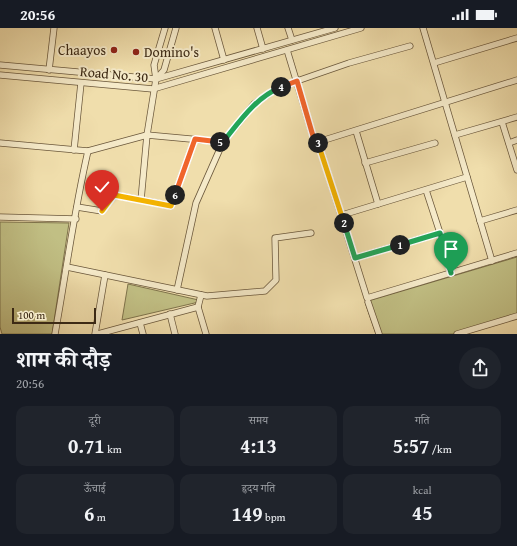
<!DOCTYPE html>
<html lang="hi">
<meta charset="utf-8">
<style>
:root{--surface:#171b24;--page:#20242c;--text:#f1f3f6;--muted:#9ea1a6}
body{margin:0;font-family:"Gentium Book Plus","Noto Serif Devanagari",serif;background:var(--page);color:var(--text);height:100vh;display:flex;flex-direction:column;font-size:15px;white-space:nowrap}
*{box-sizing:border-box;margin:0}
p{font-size:13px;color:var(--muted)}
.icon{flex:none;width:22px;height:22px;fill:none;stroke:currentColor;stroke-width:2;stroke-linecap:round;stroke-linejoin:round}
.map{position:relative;height:306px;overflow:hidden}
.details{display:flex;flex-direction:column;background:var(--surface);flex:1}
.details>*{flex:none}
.scale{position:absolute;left:12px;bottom:10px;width:84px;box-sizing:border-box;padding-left:4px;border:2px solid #3d2a15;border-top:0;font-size:11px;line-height:14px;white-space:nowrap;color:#3d2a15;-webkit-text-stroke:3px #f5eac9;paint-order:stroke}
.pin{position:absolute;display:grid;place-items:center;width:34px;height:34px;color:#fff;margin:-41px -17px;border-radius:50% 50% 50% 0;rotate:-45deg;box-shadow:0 0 4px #0007}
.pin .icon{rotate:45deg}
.km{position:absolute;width:20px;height:20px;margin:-10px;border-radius:50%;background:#222;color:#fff;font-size:11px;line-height:20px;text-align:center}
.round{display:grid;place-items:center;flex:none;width:42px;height:42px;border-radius:21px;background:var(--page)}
.overview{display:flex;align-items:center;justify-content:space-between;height:68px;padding:0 16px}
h1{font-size:22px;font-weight:700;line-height:30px}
.figures{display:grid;grid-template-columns:repeat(3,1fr);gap:6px;height:68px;padding:4px 16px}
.figures div{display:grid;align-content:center;border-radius:10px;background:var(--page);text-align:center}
.figures b{font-size:20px;font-weight:700}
.figures small{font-size:11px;font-weight:400}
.figures p{font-size:11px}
.status{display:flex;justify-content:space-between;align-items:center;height:28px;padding:0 20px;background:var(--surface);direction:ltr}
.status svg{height:11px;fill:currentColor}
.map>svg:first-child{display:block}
.green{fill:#c1bf84;stroke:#7f744c}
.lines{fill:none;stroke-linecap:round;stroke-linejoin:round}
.minor-casing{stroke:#6a573b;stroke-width:7}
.minor{stroke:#f5eac9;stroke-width:5.5}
.split-1-casing{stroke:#fff;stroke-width:8}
.split-2-casing{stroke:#fff;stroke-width:8}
.split-3-casing{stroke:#fff;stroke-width:8}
.split-4-casing{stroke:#fff;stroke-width:8}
.split-5-casing{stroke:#fff;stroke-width:8}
.split-6-casing{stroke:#fff;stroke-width:8}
.split-7-casing{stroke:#fff;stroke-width:8}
.split-1{stroke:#22a559;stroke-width:5}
.split-2{stroke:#22a559;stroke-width:5}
.split-3{stroke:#f5b400;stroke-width:5}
.split-4{stroke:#f0652b;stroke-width:5}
.split-5{stroke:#22a559;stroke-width:5}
.split-6{stroke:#f0652b;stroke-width:5}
.split-7{stroke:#f5b400;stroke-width:5}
.poi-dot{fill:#8f2418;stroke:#f5eac9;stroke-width:1.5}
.labels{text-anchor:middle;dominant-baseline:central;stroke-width:4;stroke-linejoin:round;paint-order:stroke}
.poi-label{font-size:14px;fill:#3d2a15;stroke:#f5eac9;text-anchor:end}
.street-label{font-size:14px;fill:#3d2a15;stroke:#f5eac9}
</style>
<div class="status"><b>20:56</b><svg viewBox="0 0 49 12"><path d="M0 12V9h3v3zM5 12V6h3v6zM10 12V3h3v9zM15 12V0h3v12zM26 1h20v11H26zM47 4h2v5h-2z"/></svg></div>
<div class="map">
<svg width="517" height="306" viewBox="0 0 517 306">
<rect width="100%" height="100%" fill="#f0deac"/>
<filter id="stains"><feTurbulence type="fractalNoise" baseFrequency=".005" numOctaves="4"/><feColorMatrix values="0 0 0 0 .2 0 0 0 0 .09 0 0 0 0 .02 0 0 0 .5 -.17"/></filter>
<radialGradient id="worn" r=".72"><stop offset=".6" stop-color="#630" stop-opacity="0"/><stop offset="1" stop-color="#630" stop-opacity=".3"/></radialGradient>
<g class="green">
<polygon points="0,194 69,195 52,306 2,306 0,299"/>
<polygon points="517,229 517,288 468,303 469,306 376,306 365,274"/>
<polygon points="128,256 203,273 122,292"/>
</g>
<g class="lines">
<defs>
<g id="minor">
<polyline points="215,0 224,32"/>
<polyline points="257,0 263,21"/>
<polyline points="288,0 292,12"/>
<polyline points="423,0 492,233"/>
<polyline points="287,22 313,108 318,114 367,270 517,225"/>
<polyline points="434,35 517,10"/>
<polyline points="0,37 156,51 335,0"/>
<polyline points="49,42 54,0"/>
<polyline points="0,47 153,61 361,0"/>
<polyline points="156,51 164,42 176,0"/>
<polyline points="502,94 517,142"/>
<polyline points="356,103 378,176"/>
<polyline points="455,107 517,89"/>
<polyline points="318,114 517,52"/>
<polyline points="0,115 88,123 147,107 223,114"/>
<polyline points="509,115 517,112"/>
<polyline points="74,122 81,55"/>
<polyline points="365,135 435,115"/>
<polyline points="426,162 440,205"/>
<polyline points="141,172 171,178 195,111"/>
<polyline points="77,179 102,183 114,167 141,172 147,107 156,51 154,37 165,0"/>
<polyline points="342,187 467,149"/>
<polyline points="0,189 76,191"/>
<polyline points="480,193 517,182"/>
<polyline points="355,230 440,205 451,245"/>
<polyline points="67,239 207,268 265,263 276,252 275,210 311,205"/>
<polyline points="177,262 196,175 223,114 254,76 273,63 297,53 349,35 410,18"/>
<polyline points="201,267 198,279 206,306"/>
<polyline points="368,274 379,306"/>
<polyline points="170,286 175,306"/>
<polyline points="140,295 143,306"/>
<path d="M55 306C66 245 74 183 88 123"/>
<polyline points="95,306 105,247"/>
<polyline points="98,306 198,279"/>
<polyline points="457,306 517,288"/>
</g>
</defs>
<use href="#minor" class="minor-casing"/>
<use href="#minor" class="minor"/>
</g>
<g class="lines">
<defs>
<polyline id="split-1" points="400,217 440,205 451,245"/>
<polyline id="split-2" points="344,195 355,230 400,217"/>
<polyline id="split-3" points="318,115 344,195"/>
<polyline id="split-4" points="281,59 297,53 313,108 318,115"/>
<path id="split-5" d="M220 114H223C240 93 255 70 281 59"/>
<polyline id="split-6" points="175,167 195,111 220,114"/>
<polyline id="split-7" points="102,183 114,167 171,178 175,167"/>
</defs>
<use href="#split-1" class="split-1-casing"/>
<use href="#split-2" class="split-2-casing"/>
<use href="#split-3" class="split-3-casing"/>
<use href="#split-4" class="split-4-casing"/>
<use href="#split-5" class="split-5-casing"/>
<use href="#split-6" class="split-6-casing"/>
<use href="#split-7" class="split-7-casing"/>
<use href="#split-1" class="split-1"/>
<use href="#split-2" class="split-2"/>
<use href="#split-3" class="split-3"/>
<use href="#split-4" class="split-4"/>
<use href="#split-5" class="split-5"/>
<use href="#split-6" class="split-6"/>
<use href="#split-7" class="split-7"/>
</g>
<g class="poi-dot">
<circle cx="114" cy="22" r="4"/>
<circle cx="136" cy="24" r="4"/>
</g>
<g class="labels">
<g class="poi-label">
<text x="106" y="22">Chaayos</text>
<text x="144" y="24" text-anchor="start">Domino's</text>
</g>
<g class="street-label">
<text transform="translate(114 46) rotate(5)">Road No. 30</text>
</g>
</g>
<rect width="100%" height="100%" filter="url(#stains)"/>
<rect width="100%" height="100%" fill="url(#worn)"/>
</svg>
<div class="scale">100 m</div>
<div class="pin" style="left:451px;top:245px;background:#1e9e55"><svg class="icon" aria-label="arrive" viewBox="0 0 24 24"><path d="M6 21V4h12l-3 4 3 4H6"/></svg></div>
<div class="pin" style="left:102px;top:183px;background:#d93025"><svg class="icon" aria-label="check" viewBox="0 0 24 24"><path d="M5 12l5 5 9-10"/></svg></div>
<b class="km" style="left:400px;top:217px">1</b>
<b class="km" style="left:344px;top:195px">2</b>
<b class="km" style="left:318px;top:115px">3</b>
<b class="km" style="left:281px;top:59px">4</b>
<b class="km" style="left:220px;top:114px">5</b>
<b class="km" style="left:175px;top:167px">6</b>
</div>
<section class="details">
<div class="overview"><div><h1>शाम की दौड़</h1><p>20:56</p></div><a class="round"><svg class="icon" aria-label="share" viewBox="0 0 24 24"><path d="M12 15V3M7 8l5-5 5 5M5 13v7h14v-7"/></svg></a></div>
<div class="figures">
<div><p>दूरी</p><b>0.71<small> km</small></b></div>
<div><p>समय</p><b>4:13</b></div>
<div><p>गति</p><b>5:57<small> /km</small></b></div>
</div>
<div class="figures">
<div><p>ऊँचाई</p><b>6<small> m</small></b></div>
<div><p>हृदय गति</p><b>149<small> bpm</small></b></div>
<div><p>kcal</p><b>45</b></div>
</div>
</section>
